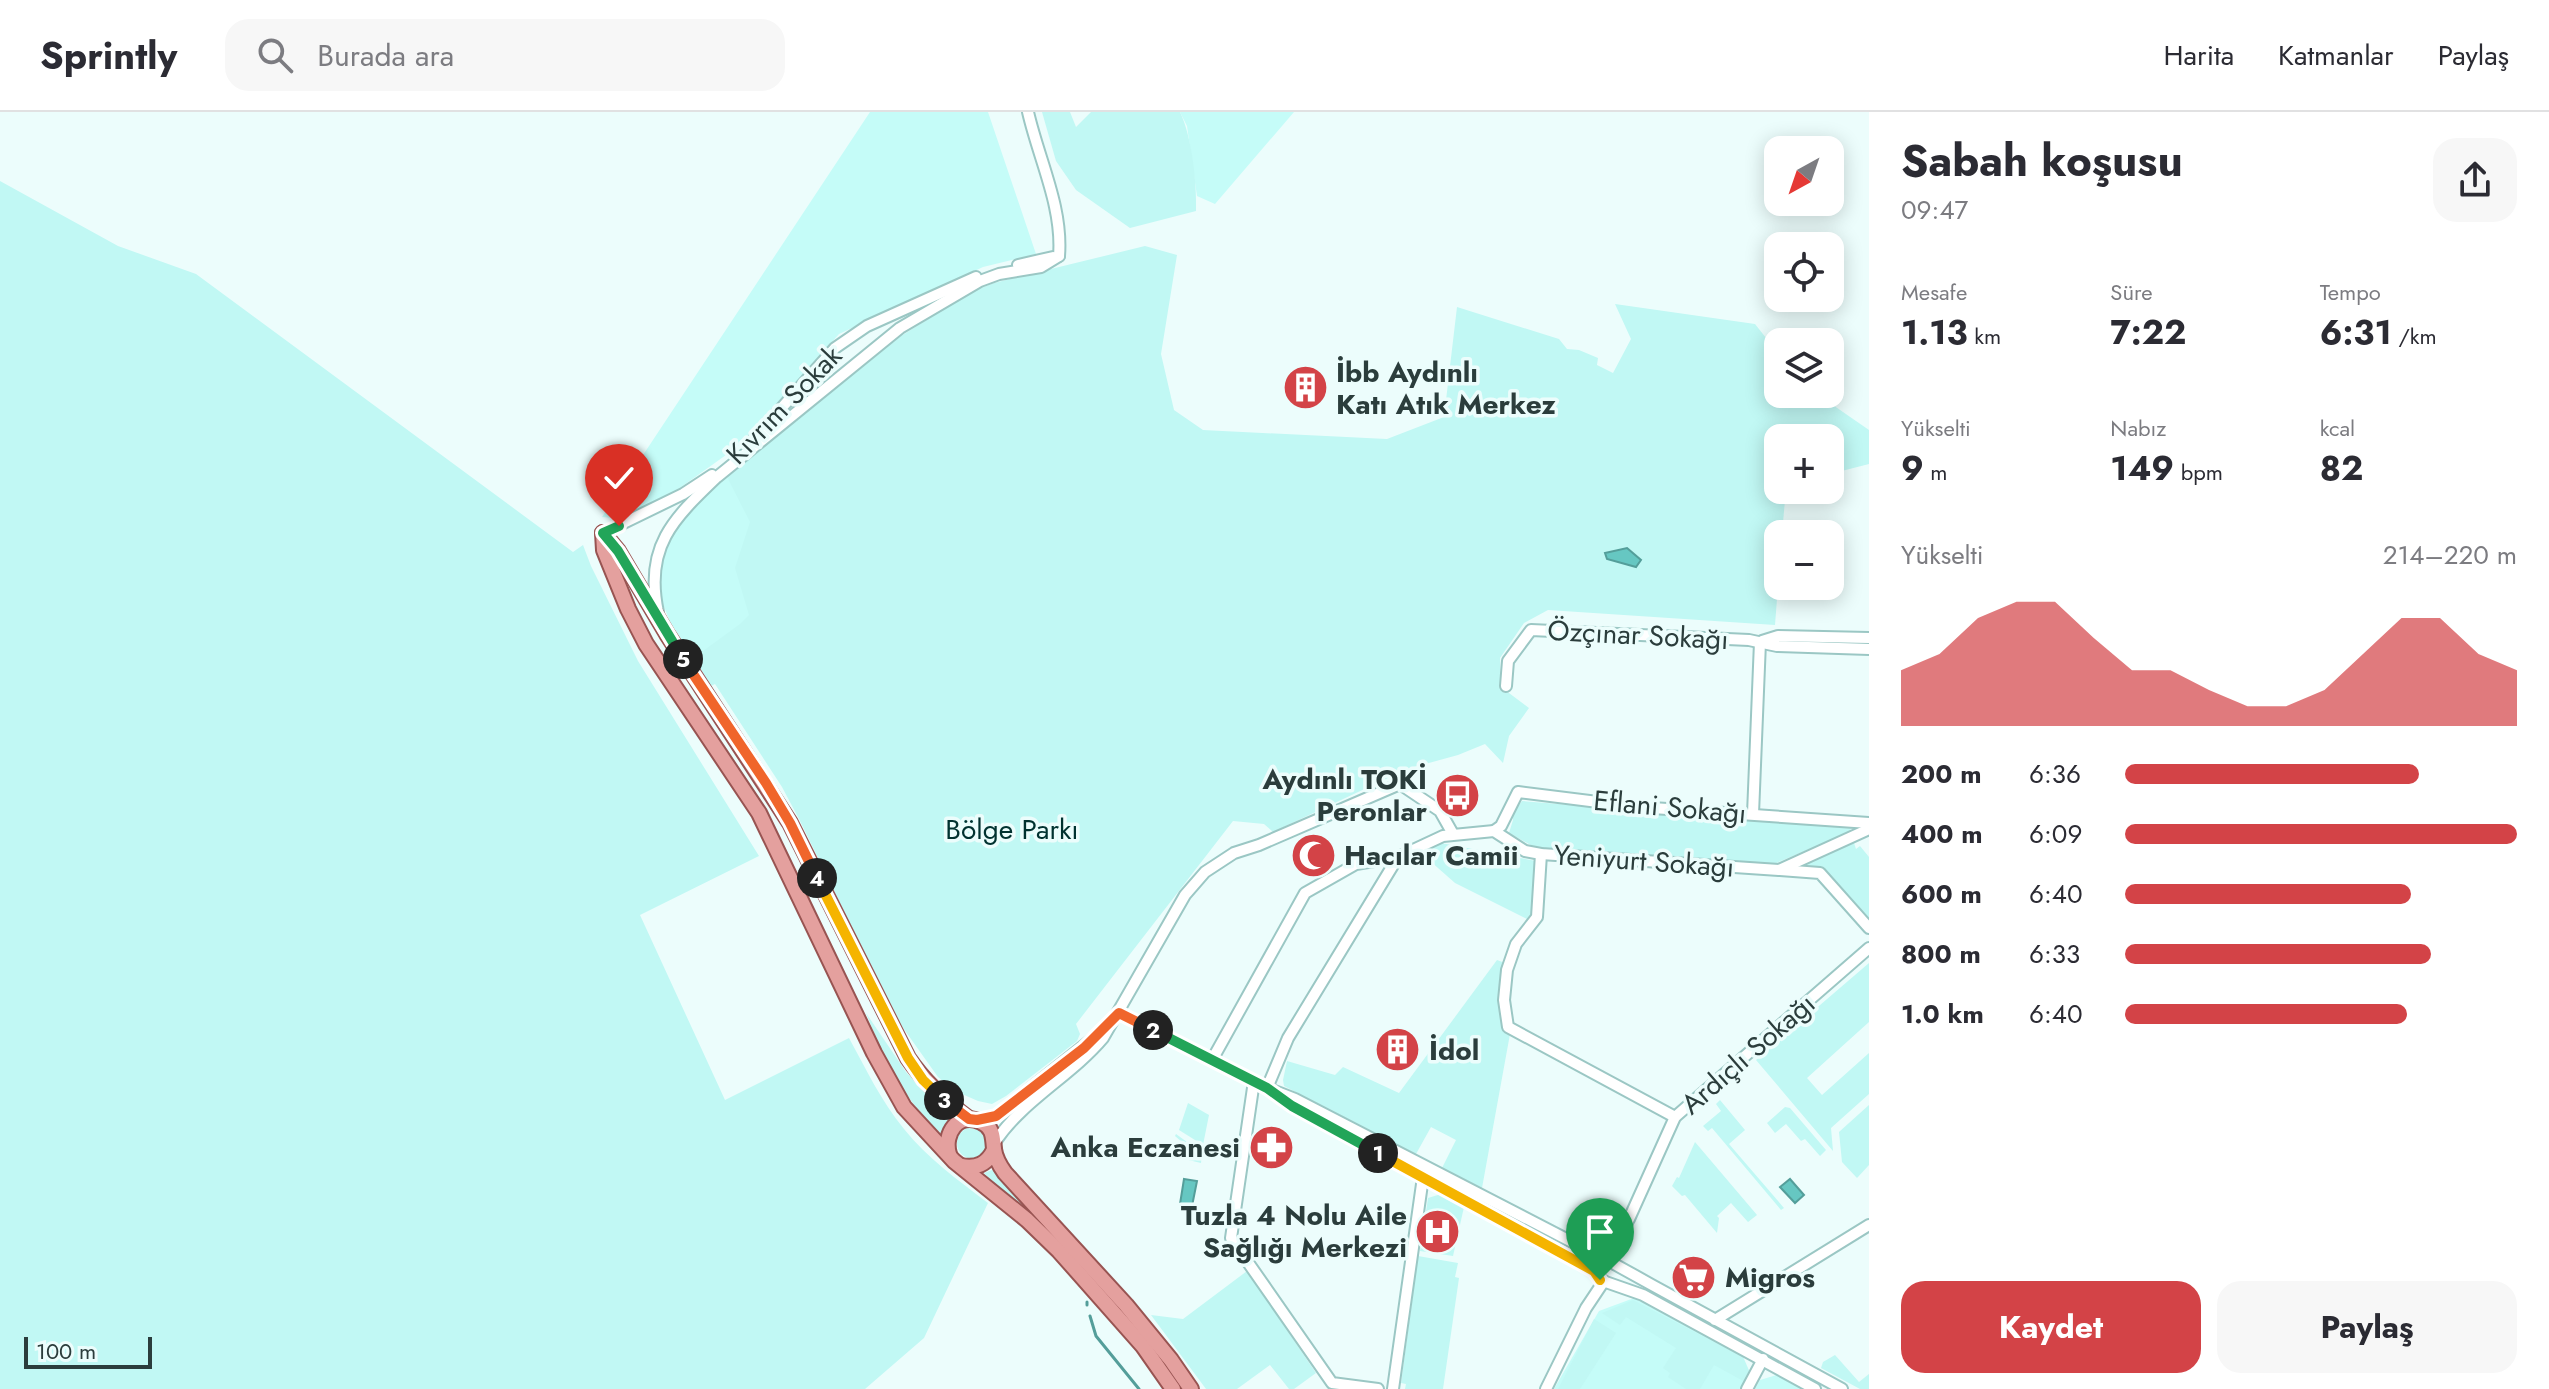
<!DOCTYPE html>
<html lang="tr">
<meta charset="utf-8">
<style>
:root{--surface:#fff;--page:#f7f7f7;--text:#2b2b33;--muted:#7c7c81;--line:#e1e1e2;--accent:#d34347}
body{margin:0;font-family:Jost,sans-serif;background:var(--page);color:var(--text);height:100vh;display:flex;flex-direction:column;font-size:30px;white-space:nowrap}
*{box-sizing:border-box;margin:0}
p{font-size:26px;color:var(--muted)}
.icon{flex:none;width:44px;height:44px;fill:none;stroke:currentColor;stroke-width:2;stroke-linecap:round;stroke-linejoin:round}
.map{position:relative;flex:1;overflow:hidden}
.sheet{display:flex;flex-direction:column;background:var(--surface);width:680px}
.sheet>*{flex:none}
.needle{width:52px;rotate:220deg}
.controls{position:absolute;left:1764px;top:24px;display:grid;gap:16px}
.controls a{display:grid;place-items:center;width:80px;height:80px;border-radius:16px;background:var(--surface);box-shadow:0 4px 20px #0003;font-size:40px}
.scale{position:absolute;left:24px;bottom:20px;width:128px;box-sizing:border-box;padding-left:8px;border:4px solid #2b3d3c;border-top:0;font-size:22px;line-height:28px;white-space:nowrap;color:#2b3d3c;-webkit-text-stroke:6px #ecfdfc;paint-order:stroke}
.pin{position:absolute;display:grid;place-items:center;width:68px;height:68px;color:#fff;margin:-82px -34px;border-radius:50% 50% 50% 0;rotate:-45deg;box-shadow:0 0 8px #0007}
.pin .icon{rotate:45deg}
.km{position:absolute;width:40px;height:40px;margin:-20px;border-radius:50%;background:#222;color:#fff;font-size:22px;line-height:40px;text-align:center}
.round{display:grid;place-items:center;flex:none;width:84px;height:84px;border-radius:24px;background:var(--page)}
.head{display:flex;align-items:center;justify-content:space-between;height:136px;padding:0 32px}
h1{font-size:44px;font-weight:700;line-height:60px}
.figures{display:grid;grid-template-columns:repeat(3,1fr);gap:12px;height:136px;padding:8px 32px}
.figures div{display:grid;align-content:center}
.figures b{font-size:34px;font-weight:700}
.figures small{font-size:22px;font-weight:400}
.figures p{font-size:22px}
.chart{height:224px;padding:16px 32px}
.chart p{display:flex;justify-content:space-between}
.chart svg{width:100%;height:144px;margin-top:8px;fill:var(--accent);opacity:.7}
.button{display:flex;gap:16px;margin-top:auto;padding:16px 32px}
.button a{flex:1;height:92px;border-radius:24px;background:var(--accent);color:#fff;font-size:32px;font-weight:700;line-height:92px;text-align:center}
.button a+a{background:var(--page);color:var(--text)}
ul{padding:0 32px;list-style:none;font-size:26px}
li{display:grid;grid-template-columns:128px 96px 1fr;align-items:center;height:60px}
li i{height:20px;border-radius:10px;background:var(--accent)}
header{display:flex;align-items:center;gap:48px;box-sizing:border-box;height:112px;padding:0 40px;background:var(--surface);border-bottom:2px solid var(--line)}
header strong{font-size:38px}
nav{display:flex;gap:44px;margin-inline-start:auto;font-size:28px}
.search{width:560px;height:72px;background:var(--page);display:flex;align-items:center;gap:20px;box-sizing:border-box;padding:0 28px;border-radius:24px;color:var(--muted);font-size:30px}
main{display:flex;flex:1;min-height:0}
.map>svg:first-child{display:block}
.built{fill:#c5fcf8}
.green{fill:#c1f8f4}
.water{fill:#66c7c2;stroke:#549e9a;stroke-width:2}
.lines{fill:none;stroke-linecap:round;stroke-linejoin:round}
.stream{stroke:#549e9a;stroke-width:3}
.minor-casing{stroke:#9bc7c4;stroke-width:14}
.major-casing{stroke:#985452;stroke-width:18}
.minor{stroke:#fff;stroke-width:10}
.major{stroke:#e4a09e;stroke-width:14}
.split-1-casing{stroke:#fff;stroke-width:16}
.split-2-casing{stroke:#fff;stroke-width:16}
.split-3-casing{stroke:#fff;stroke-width:16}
.split-4-casing{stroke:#fff;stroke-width:16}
.split-5-casing{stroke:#fff;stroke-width:16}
.split-6-casing{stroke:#fff;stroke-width:16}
.split-1{stroke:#f5b400;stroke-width:10}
.split-2{stroke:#22a559;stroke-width:10}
.split-3{stroke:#f0652b;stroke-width:10}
.split-4{stroke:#f5b400;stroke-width:10}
.split-5{stroke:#f0652b;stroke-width:10}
.split-6{stroke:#22a559;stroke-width:10}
.labels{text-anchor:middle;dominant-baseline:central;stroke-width:7;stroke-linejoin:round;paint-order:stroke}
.poi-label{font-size:28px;font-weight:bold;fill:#2b3d3c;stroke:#ecfdfc;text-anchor:start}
.street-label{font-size:28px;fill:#2b3d3c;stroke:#ecfdfc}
.park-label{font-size:28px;fill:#013230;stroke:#ecfdfc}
</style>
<header>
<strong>Sprintly</strong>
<div class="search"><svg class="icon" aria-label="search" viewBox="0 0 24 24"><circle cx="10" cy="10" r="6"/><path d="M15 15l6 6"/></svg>Burada ara</div>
<nav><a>Harita</a><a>Katmanlar</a><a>Paylaş</a></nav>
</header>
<main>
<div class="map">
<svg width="1869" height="1277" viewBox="0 0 1869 1277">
<rect width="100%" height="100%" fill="#ecfdfc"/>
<g class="built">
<polygon points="870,0 988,0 1036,142 983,155 839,222 740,333 677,378 630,401 613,406 602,405"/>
<polygon points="1180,0 1294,0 1215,92 1197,84 1187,14"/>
<polygon points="726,363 753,408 751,504 714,547 690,540 670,510 661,487 661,454 666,431 677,413 699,387"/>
<polygon points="1634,1186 1743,1245 1750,1261 1742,1277 1554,1277 1599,1199"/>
<polygon points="1780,1262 1806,1277 1755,1277 1760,1268"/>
</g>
<g class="green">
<path d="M1042 0H1070L1076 15 1091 0H1180C1192 25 1197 71 1196 99L1130 116 1076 78 1056 49Z"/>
<path d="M0 69 118 134 196 162 573 440 583 433 591 454 638 549 759 744 640 803 725 988 849 926C866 957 881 989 904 1017 927 1046 958 1068 988 1091L924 1226 865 1277H0Z"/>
<polygon points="1145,134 1177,143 1161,242 1174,298 1203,318 1387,327 1444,305 1457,195 1559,227 1567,237 1579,238 1598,246 1597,253 1613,261 1631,227 1615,192 1755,212 1778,241 1778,282 1817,282 1869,318 1869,352 1830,362 1830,326 1778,326 1778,378 1796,378 1785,388 1782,422 1778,422 1778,474 1775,513 1548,498 1524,511 1500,546 1501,575 1529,596 1509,624 1503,651 1485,632 1458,643 1407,657 1273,720 1264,712 1233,709 1076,912 1080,922 1077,929 1006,984 992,992 978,989 955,979 938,965 896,906 799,707 782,675 715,572 711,574 690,540 698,535 703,539 740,512 749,503 735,456 750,410 726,363 901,224 971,180 994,171"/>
<polygon points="1522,689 1851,715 1850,720 1774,752 1723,752 1720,748 1712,747 1711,750 1624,744 1618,741 1557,739 1555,737 1536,736 1509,721 1513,708 1512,697 1516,697"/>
<polygon points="1853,728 1856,737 1860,734 1869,745 1869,808 1821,758 1804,754 1803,751"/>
<polygon points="1441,731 1536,749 1534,802 1529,808 1455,771 1421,741"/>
<polygon points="1497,848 1505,851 1502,857 1500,887 1510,922 1482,1076 1442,1056 1456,1028 1431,1015 1416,1042 1284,974 1283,968 1287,949 1335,963 1343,955 1399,981"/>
<polygon points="1869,851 1869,910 1807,966 1822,983 1869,941 1869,982 1831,1016 1833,1039 1756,948"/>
<path d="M866 901 906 960 923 978 955 1002 942 1022C905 991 883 944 866 901Z"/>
<polygon points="1720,988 1745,1018 1729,1032 1784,1096 1781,1098 1712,1016 1708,1019 1703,1014 1721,999 1716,992"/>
<polygon points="1188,991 1209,1003 1203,1033 1179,1018"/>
<polygon points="1869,993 1869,1053 1857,1066 1842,1050 1839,1020"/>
<polygon points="1785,995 1790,996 1826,1038 1820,1044 1805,1027 1801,1029 1786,1012 1775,1021 1767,1011"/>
<circle cx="973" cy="1031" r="16"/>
<polygon points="1176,1022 1202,1041 1201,1051 1180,1046 1183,1031 1175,1024"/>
<polygon points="1695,1030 1757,1103 1748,1110 1731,1091 1717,1104 1719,1106 1717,1121 1685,1083 1682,1084 1672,1074 1677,1065 1679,1066"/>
<polygon points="999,1052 1075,1148 984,1061 992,1058"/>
<polygon points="1441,1082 1464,1095 1453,1144 1420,1139 1428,1086"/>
<polygon points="1418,1144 1458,1151 1455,1165 1459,1166 1443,1277 1405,1277 1406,1272 1401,1271"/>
<polygon points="1247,1159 1316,1261 1294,1277 1289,1277 1270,1253 1237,1277 1206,1277 1151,1203 1183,1207"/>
<polygon points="1633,1188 1743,1245 1750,1261 1745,1270 1714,1253 1700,1277 1686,1277 1668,1265 1670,1261 1663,1256 1676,1236 1626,1205 1620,1213 1602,1201"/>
<polygon points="1594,1207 1616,1221 1580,1277 1558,1277"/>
<polygon points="1835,1243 1859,1270 1869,1262 1869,1277 1860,1277 1821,1256 1823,1250"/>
</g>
<g class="water">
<polygon points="1627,436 1641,448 1636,455 1607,447 1605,441"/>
<polygon points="1184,1067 1197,1069 1192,1094 1180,1092"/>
<polygon points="1790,1067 1804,1083 1795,1091 1780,1075"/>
</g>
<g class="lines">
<g class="stream">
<polyline points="1087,1193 1087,1190"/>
<polyline points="1090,1204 1096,1224 1139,1277"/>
</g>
<defs>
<g id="minor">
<path d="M1028 0C1039 48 1063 95 1059 144"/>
<polyline points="1018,153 1053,145"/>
<polyline points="754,327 835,236 867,214 976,165"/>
<polyline points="603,421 683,382 712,363"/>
<path d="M658 500C644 435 673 407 717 365L900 216 980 169 999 162 1041 155 1059 144"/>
<polyline points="1762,529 1778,524 1869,526"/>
<polyline points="1506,574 1508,549 1531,518 1749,528 1777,534 1869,537"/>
<polyline points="1753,702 1760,530"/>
<polyline points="1494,719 1501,714 1518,680 1638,695 1869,711"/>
<polyline points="1541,742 1537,805 1516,832 1507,858 1504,888 1508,915 1675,1005"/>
<polyline points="1780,758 1820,761 1869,816"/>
<polyline points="1119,901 1267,976 1295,987 1603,1146 1609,1146 1616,1153 1652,1173 1842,1277"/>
<polyline points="1212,948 1305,781 1356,752 1398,745"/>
<polyline points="1254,969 1231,1126 1332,1271 1378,1277"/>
<polyline points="1267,976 1288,926 1398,745 1443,724 1494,719 1525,739 1541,742 1779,758 1869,717"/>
<polyline points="1281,986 1594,1159 1600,1168 1643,1183 1815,1277"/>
<polyline points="979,1008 996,1004 1101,920"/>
<path d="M995 1030C1023 988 1071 964 1103 926L1185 783 1205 760 1234 741 1259 733 1400 672 1440 699 1453 722"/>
<polyline points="1606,1146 1629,1107 1675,1005 1869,836"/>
<polyline points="1715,1208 1869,1113"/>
<polyline points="1393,1277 1423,1065"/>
<polyline points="1546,1277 1586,1196 1604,1169"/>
<polyline points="1747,1277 1763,1247"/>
</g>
<g id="major">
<polyline points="603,421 604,438 628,497 646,532 759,701 874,941 904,995 954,1049 1027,1108 1059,1139 1143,1234 1173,1277"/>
<path d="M603 421 618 439 667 522 790 711 908 946C925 971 945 989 969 1007"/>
<path d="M949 1042C943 1022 958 999 981 1010 993 1015 993 1025 994 1037 995 1045 1000 1054 1005 1061L1126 1193 1171 1248 1191 1277"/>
<path d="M961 1054C977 1057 987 1052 994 1038"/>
</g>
</defs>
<use href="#minor" class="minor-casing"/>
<use href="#major" class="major-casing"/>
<use href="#minor" class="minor"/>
<use href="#major" class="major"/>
</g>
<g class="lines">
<defs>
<polyline id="split-1" points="1378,1041 1594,1159 1600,1168"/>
<polyline id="split-2" points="1153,918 1267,976 1292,994 1378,1041"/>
<polyline id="split-3" points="944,988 969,1007 977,1008 996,1004 1084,936 1119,901 1153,918"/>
<polyline id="split-4" points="817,766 908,946 923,968 944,988"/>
<polyline id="split-5" points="683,547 766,671 790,711 817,766"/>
<polyline id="split-6" points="619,414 603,421 618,439 683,547"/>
</defs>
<use href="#split-1" class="split-1-casing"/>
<use href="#split-2" class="split-2-casing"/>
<use href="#split-3" class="split-3-casing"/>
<use href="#split-4" class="split-4-casing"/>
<use href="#split-5" class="split-5-casing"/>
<use href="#split-6" class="split-6-casing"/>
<use href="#split-1" class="split-1"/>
<use href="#split-2" class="split-2"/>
<use href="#split-3" class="split-3"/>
<use href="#split-4" class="split-4"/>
<use href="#split-5" class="split-5"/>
<use href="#split-6" class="split-6"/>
</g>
<defs>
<symbol id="building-disc" viewBox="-11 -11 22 22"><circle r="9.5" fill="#d34347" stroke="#ecfdfc"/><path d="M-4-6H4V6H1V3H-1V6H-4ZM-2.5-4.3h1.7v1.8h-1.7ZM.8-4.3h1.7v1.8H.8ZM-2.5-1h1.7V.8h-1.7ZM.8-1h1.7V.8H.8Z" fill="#fff"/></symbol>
<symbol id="bus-disc" viewBox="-11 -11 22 22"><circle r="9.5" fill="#d34347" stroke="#ecfdfc"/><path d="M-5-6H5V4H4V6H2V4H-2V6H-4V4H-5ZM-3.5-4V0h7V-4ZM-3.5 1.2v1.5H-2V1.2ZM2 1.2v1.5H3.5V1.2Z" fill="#fff"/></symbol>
<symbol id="mosque-disc" viewBox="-11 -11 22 22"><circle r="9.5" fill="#d34347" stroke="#ecfdfc"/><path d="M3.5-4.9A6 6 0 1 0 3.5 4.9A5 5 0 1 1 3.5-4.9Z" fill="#fff"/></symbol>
<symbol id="pharmacy-disc" viewBox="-11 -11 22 22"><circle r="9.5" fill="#d34347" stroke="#ecfdfc"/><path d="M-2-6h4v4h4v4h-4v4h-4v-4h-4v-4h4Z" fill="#fff"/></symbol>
<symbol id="hospital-disc" viewBox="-11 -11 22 22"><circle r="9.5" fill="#d34347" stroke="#ecfdfc"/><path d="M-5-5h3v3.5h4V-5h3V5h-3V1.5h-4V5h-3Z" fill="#fff"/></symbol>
<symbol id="supermarket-disc" viewBox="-11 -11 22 22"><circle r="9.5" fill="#d34347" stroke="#ecfdfc"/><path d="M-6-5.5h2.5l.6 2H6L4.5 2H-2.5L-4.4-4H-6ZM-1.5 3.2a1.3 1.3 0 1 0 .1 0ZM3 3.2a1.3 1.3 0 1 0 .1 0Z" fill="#fff"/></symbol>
</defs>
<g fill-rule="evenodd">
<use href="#building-disc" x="1280" y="250" width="51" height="51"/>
<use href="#bus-disc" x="1432" y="658" width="51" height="51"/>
<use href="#mosque-disc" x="1288" y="718" width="51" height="51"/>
<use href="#building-disc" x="1372" y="912" width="51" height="51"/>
<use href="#pharmacy-disc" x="1246" y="1010" width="51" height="51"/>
<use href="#hospital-disc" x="1412" y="1094" width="51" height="51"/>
<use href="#supermarket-disc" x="1668" y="1140" width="51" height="51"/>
</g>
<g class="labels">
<g class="poi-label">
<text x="1336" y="260">İbb Aydınlı<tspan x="1336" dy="32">Katı Atık Merkez</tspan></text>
<text x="1427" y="667" text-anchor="end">Aydınlı TOKİ<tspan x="1427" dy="32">Peronlar</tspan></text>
<text x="1344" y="743">Hacılar Camii</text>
<text x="1429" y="938">İdol</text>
<text x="1240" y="1035" text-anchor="end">Anka Eczanesi</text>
<text x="1407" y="1103" text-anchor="end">Tuzla 4 Nolu Aile<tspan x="1407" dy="32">Sağlığı Merkezi</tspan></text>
<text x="1725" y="1165">Migros</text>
</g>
<g class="street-label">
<text transform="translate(784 293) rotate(-46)">Kıvrım Sokak</text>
<text transform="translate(1638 523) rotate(3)">Özçınar Sokağı</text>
<text transform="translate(1670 695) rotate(5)">Eflani Sokağı</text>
<text transform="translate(1644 749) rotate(4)">Yeniyurt Sokağı</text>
<text transform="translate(1748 942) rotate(-41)">Ardıçlı Sokağı</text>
</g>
<g class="park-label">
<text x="1012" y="717">Bölge Parkı</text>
</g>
</g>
</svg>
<div class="controls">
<a><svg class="needle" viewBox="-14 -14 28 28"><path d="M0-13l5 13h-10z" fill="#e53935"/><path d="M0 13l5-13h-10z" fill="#7c7c81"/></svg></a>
<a><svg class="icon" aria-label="locate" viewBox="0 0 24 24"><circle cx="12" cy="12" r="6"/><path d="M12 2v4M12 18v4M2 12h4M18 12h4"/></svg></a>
<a><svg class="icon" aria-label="layers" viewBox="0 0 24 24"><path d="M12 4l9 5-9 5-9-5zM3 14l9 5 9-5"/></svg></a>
<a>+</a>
<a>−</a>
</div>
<div class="scale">100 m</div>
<div class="pin" style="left:1600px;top:1168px;background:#1e9e55"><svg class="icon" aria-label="arrive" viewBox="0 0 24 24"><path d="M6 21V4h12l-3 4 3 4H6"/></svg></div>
<div class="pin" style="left:619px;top:414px;background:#d93025"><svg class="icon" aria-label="check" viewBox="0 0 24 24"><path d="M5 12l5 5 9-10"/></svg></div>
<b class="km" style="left:1378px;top:1041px">1</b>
<b class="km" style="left:1153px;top:918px">2</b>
<b class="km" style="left:944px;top:988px">3</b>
<b class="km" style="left:817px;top:766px">4</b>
<b class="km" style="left:683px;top:547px">5</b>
</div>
<section class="sheet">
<div class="head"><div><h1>Sabah koşusu</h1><p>09:47</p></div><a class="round"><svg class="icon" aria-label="share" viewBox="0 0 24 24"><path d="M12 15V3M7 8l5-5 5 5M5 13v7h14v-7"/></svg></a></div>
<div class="figures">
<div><p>Mesafe</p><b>1.13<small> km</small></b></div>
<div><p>Süre</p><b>7:22</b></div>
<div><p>Tempo</p><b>6:31<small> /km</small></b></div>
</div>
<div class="figures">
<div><p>Yükselti</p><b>9<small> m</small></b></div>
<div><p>Nabız</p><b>149<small> bpm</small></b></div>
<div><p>kcal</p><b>82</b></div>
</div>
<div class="chart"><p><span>Yükselti</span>214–220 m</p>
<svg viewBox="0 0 160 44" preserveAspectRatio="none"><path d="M0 44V27L10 22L20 11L30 6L40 6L50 17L60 27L70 27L80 33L90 38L100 38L110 33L120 22L130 11L140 11L150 22L160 27V44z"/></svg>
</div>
<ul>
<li><b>200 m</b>6:36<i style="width:75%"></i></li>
<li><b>400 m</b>6:09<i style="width:100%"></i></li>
<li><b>600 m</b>6:40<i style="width:73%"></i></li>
<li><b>800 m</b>6:33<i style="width:78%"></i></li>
<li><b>1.0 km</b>6:40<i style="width:72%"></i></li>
</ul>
<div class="button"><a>Kaydet</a><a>Paylaş</a></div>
</section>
</main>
